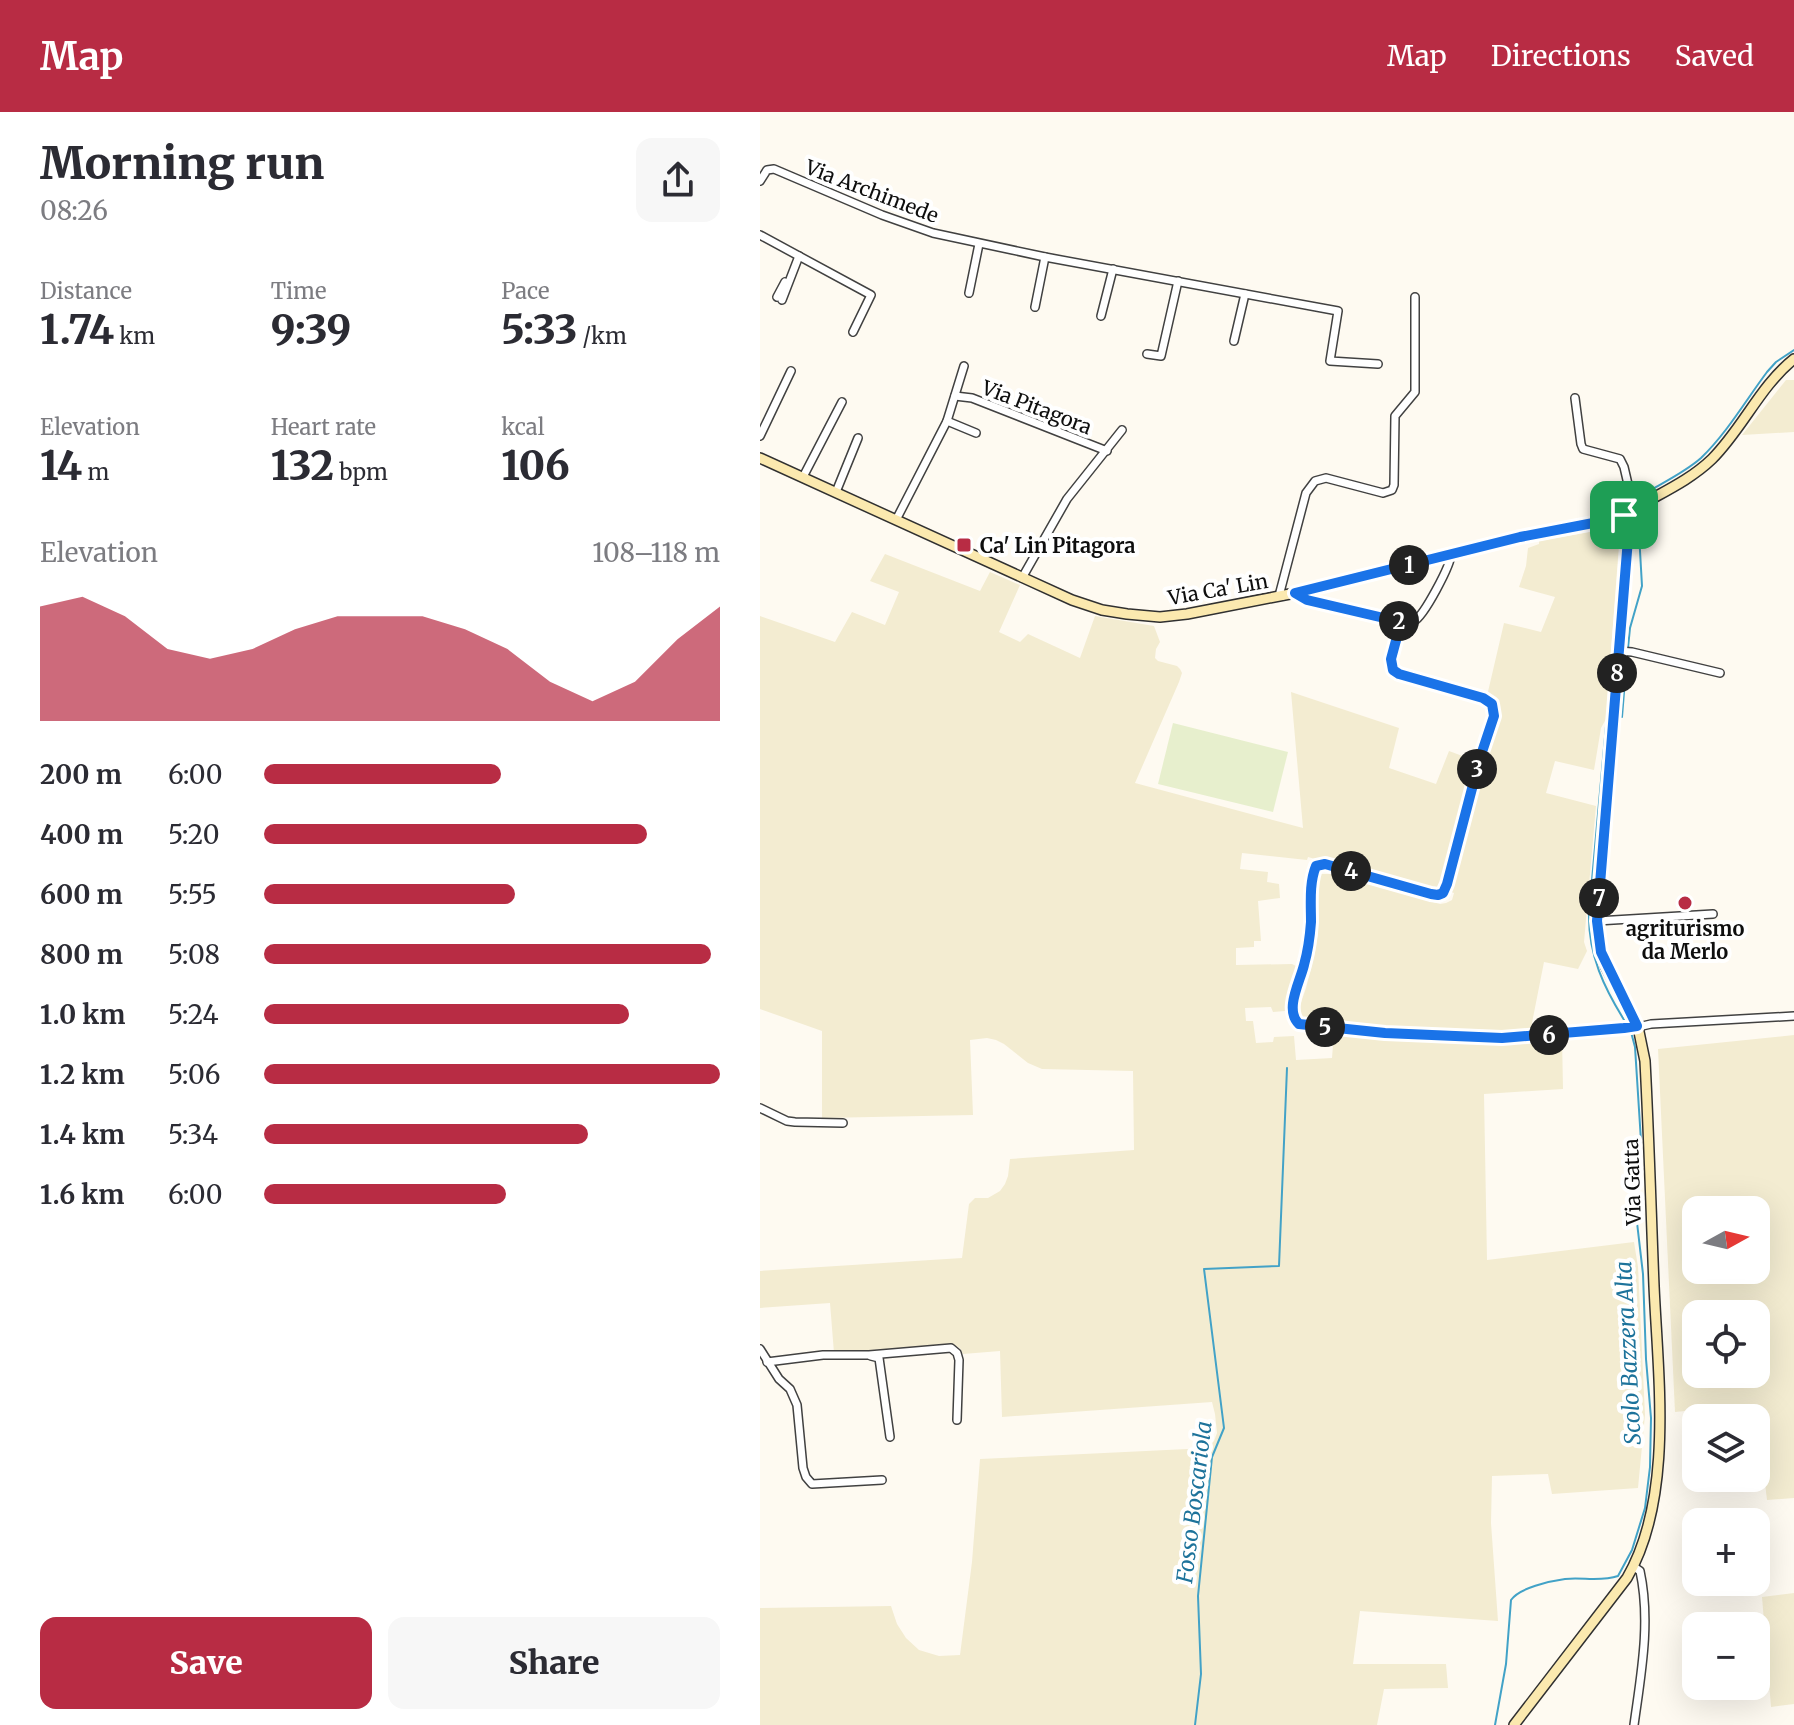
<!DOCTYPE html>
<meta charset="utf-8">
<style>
:root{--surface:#fff;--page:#f7f7f7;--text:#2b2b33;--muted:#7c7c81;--accent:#b82c44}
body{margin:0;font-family:Merriweather,serif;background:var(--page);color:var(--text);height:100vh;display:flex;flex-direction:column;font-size:30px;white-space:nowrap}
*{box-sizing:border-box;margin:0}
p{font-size:26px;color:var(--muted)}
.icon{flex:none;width:44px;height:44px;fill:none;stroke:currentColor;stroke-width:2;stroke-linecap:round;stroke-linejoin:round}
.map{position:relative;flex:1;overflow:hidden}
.panel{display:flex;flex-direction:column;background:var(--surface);width:760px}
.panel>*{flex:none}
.needle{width:52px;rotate:82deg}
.buttons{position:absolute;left:922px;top:1084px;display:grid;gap:16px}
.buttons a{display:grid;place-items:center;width:88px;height:88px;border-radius:16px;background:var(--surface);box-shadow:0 8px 32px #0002;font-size:40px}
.pin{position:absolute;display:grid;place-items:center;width:68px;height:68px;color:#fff;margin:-34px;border-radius:16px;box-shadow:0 4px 12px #0006}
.km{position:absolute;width:40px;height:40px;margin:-20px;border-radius:50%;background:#222;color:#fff;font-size:22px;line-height:40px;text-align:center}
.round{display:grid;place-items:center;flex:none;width:84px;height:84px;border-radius:16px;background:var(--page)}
.headline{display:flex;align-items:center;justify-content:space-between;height:136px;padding:0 40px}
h1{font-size:44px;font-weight:800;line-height:60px}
.stats{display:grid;grid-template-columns:repeat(3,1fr);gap:12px;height:136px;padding:8px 40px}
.stats div{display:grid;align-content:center}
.stats b{font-size:40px;font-weight:800}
.stats small{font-size:22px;font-weight:400}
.stats p{font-size:22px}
.chart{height:224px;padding:16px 40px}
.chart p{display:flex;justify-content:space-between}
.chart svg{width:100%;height:144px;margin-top:8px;fill:var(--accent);opacity:.7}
.action{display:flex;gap:16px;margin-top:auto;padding:16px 40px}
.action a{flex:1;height:92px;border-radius:16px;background:var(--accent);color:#fff;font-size:32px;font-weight:800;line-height:92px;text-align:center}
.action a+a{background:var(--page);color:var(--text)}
ul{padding:0 40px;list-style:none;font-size:26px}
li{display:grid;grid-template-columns:128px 96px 1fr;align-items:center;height:60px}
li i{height:20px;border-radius:10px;background:var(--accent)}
header{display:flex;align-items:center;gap:48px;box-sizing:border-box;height:112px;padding:0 40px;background:var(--accent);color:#fff}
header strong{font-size:38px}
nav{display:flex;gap:44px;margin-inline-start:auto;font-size:28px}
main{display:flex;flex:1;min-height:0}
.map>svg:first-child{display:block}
.farmland{fill:#f3ecd1;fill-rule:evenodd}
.pitch{fill:#e7efcd}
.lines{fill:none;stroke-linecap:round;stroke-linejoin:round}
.stream{stroke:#42a2c7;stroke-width:2}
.street-casing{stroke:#414141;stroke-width:10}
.secondary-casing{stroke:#303030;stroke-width:12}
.street{stroke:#fff;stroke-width:7}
.secondary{stroke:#fbe9af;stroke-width:9}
.route-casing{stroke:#fff;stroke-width:16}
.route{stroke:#1a73e8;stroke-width:10}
.poi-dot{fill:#b82c44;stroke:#fff;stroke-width:3}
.labels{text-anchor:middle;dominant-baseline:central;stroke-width:8;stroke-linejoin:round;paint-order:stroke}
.street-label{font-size:20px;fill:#0e0e0e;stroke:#fff}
.poi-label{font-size:20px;font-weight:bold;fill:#0e0e0e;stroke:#fff;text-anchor:start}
.water-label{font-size:22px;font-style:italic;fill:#1d739b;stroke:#fff}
</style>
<header>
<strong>Map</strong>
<nav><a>Map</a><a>Directions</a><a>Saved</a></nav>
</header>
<main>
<section class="panel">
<div class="headline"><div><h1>Morning run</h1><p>08:26</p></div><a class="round"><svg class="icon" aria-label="share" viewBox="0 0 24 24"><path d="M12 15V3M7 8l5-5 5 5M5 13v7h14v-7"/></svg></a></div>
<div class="stats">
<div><p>Distance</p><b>1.74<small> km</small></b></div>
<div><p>Time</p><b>9:39</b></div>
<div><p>Pace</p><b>5:33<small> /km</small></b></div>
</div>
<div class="stats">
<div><p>Elevation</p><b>14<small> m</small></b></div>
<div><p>Heart rate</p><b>132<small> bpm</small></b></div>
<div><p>kcal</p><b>106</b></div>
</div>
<div class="chart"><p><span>Elevation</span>108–118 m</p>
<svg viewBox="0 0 160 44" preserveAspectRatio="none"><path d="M0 44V9L10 6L20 12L30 22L40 25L50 22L60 16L70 12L80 12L90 12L100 16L110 22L120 32L130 38L140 32L150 19L160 9V44z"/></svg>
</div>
<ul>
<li><b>200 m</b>6:00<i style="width:52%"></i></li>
<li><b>400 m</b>5:20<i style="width:84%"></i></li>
<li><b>600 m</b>5:55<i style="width:55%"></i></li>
<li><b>800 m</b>5:08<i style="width:98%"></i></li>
<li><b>1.0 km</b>5:24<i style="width:80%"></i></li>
<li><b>1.2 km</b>5:06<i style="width:100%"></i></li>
<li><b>1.4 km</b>5:34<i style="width:71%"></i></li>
<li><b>1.6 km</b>6:00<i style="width:53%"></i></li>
</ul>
<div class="action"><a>Save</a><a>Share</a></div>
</section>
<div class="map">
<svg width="1034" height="1613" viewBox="0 0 1034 1613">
<rect width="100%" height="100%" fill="#fefaf1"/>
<g class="farmland">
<polygon points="1026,268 1034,268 1034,320 982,323"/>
<polygon points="841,418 853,419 859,432 846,607 841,616 834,658 795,649 786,681 836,694 824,830 827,839 818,857 784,850 770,921 728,923 625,919 544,909 538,899 546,876 555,840 558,820 557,775 559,762 572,762 680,792 686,791 692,788 694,781 689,779 722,651 738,603 735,589 727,584 744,511 781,520 795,485 759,475 766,454 768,436 779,432 779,429"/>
<polygon points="125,442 220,479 230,460 260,473 239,520 260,530 268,522 320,546 335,504 394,514 400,530 396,537 395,546 398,549 417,554 420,557 422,561 419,570 375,671 543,716 531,580 639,616 629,656 676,672 689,639 716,649 683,776 677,780 670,780 548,745 547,748 482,741 480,757 508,760 507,770 519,772 520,786 498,789 501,829 494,829 494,835 476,836 476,853 532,852 540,856 529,896 525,899 513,900 511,895 485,896 486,909 493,909 496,931 513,930 514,925 534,924 536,948 572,946 574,920 629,926 724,931 802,925 803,977 724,982 727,1148 874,1130 878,1155 885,1303 878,1376 792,1382 788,1362 732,1364 731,1411 738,1509 600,1499 593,1552 686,1552 688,1576 624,1577 617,1613 0,1613 0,1496 131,1494 137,1512 146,1526 159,1538 179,1544 200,1543 212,1450 220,1347 448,1336 454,1329 457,1321 455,1302 452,1290 242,1305 240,1239 203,1242 200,1236 192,1232 74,1241 70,1191 0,1196 0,1159 202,1146 209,1092 215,1086 228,1086 240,1079 245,1072 248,1064 250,1047 374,1038 373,959 282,957 268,951 244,932 236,928 227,926 210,928 213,1003 62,1006 62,919 0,897 0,504 75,530 92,500 125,513 139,480 110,469"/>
<path d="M1034 923V1386L1007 1388 1004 1363 996 1364V1306H967L965 1295 915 1300 898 937ZM996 1098V1158H936V1098ZM996 1202V1262H936V1202Z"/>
<polygon points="1034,1481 1034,1592 1011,1595 1002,1485"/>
</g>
<polygon class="pitch" points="413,611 528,640 513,700 398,672"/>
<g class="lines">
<g class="stream">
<path d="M876 390 882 383C902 371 924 361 941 346 967 321 986 288 1007 260L1016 250 1034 238"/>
<polyline points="868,536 870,516 882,474 878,404"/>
<polyline points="862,605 867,543"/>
<path d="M846 614 829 801C828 843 844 876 866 911"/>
<polyline points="435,1613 441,1562 438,1484 452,1345 464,1316 444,1157 519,1154 527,956"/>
<path d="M735 1613 746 1552 751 1488C759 1476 790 1469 805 1467 822 1465 841 1470 858 1464L872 1438 885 1396 890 1355 891 1306 886 1247 883 1162 876 1102 881 1029 875 935 871 920"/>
</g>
<defs>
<g id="street">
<polyline points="0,69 7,58 14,57 122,103 173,121 285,145 578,199 570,249 618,252"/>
<polyline points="0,123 111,183 93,220"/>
<polyline points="209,181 219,132"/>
<polyline points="17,185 25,170"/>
<polyline points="22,188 39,144"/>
<polyline points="275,195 285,145"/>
<polyline points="341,204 353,157"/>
<polyline points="474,229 485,182"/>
<polyline points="387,242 401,244 418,169"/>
<polyline points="195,284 212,286 347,339"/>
<polyline points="815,286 821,332 823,337 860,347 864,355 874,398"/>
<polyline points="187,309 216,321"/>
<polyline points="0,324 31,259"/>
<polyline points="43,365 82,290"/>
<polyline points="76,380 98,326"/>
<polyline points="136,408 187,309 204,254"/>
<polyline points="262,466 307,387 362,318"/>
<path d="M535 481 547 488 641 510C645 510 650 511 654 509 664 504 691 453 691 442"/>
<polyline points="523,484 520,480 546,381 555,369 566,366 623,381 632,378 634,373 635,304 655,280 655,185"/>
<polyline points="641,510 631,547 633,558 639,562 723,586 732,592 734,604 720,646 687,772 683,781 678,783 671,782 565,752 556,754 551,782 550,824 532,900 536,910 550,914 625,921 742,926 864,916 877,914"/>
<polyline points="859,539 872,540 960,561"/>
<polyline points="837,809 953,802"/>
<polyline points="878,915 891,912 1034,904"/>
<polyline points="0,996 27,1009 35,1010 83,1011"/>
<polyline points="0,1237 19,1267 30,1277 37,1293 43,1356 46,1365 52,1372 122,1368"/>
<polyline points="111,1244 119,1246 130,1325"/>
<polyline points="7,1250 63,1243 109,1243 191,1236 197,1241 199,1248 197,1308"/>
<path d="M874 1455 880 1459C891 1510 881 1562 874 1613"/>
</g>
<g id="secondary">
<path d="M0 346 312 488 342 498 367 502 400 505 427 502 535 481 760 425 854 407 855 403 859 401 864 403 865 408 862 411 868 427 837 809 841 840 846 855 878 915 885 949C889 1024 891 1099 894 1174 898 1265 914 1385 867 1466L754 1613"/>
<path d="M864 403C893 384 926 372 952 347 983 316 1000 274 1034 247"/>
</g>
</defs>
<use href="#street" class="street-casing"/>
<use href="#secondary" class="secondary-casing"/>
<use href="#street" class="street"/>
<use href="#secondary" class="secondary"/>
</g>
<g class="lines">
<defs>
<path id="route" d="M859 401 864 403 865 408 862 411 868 427 837 809 841 840 877 914 864 916 742 926 625 921 539 912C524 898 540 870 544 853 548 839 550 824 551 810 551 792 549 771 556 754L565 752 671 782 678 783 683 781 687 772 720 646 734 604 732 592 723 586 639 562 633 558 631 547 641 510 547 488 535 481 760 425 854 407 855 403Z"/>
</defs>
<use href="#route" class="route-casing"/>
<use href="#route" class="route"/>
</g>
<g class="poi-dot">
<rect x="196" y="425" width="16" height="16" rx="4"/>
<circle cx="925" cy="791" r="8"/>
</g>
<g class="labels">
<g class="street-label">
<text transform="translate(112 79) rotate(21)">Via Archimede</text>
<text transform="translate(277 295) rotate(21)">Via Pitagora</text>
<text transform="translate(458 477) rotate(-10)">Via Ca' Lin</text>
<text transform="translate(872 1070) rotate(-92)">Via Gatta</text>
</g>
<g class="poi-label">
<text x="220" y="433">Ca' Lin Pitagora</text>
<text x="925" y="816" text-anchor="middle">agriturismo<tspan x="925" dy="23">da Merlo</tspan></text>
</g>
<g class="water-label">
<text transform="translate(868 1241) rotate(-93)">Scolo Bazzera Alta</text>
<text transform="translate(434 1390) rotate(-83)">Fosso Boscariola</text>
</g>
</g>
</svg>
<div class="buttons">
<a><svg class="needle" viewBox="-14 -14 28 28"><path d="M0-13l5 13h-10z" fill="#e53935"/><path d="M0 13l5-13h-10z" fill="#7c7c81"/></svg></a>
<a><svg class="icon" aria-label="locate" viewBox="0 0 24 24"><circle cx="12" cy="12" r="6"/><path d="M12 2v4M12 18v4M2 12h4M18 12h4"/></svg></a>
<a><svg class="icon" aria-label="layers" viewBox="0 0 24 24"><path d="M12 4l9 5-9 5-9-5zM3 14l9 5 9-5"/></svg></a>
<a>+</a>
<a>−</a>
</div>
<div class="pin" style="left:864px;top:403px;background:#1e9e55"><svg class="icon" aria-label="arrive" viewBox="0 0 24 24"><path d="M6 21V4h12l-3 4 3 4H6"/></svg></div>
<b class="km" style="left:649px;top:453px">1</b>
<b class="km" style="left:639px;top:509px">2</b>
<b class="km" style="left:717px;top:657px">3</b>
<b class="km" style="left:591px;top:759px">4</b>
<b class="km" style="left:565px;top:915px">5</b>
<b class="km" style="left:789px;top:923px">6</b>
<b class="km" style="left:839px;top:786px">7</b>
<b class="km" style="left:857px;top:561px">8</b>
</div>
</main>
